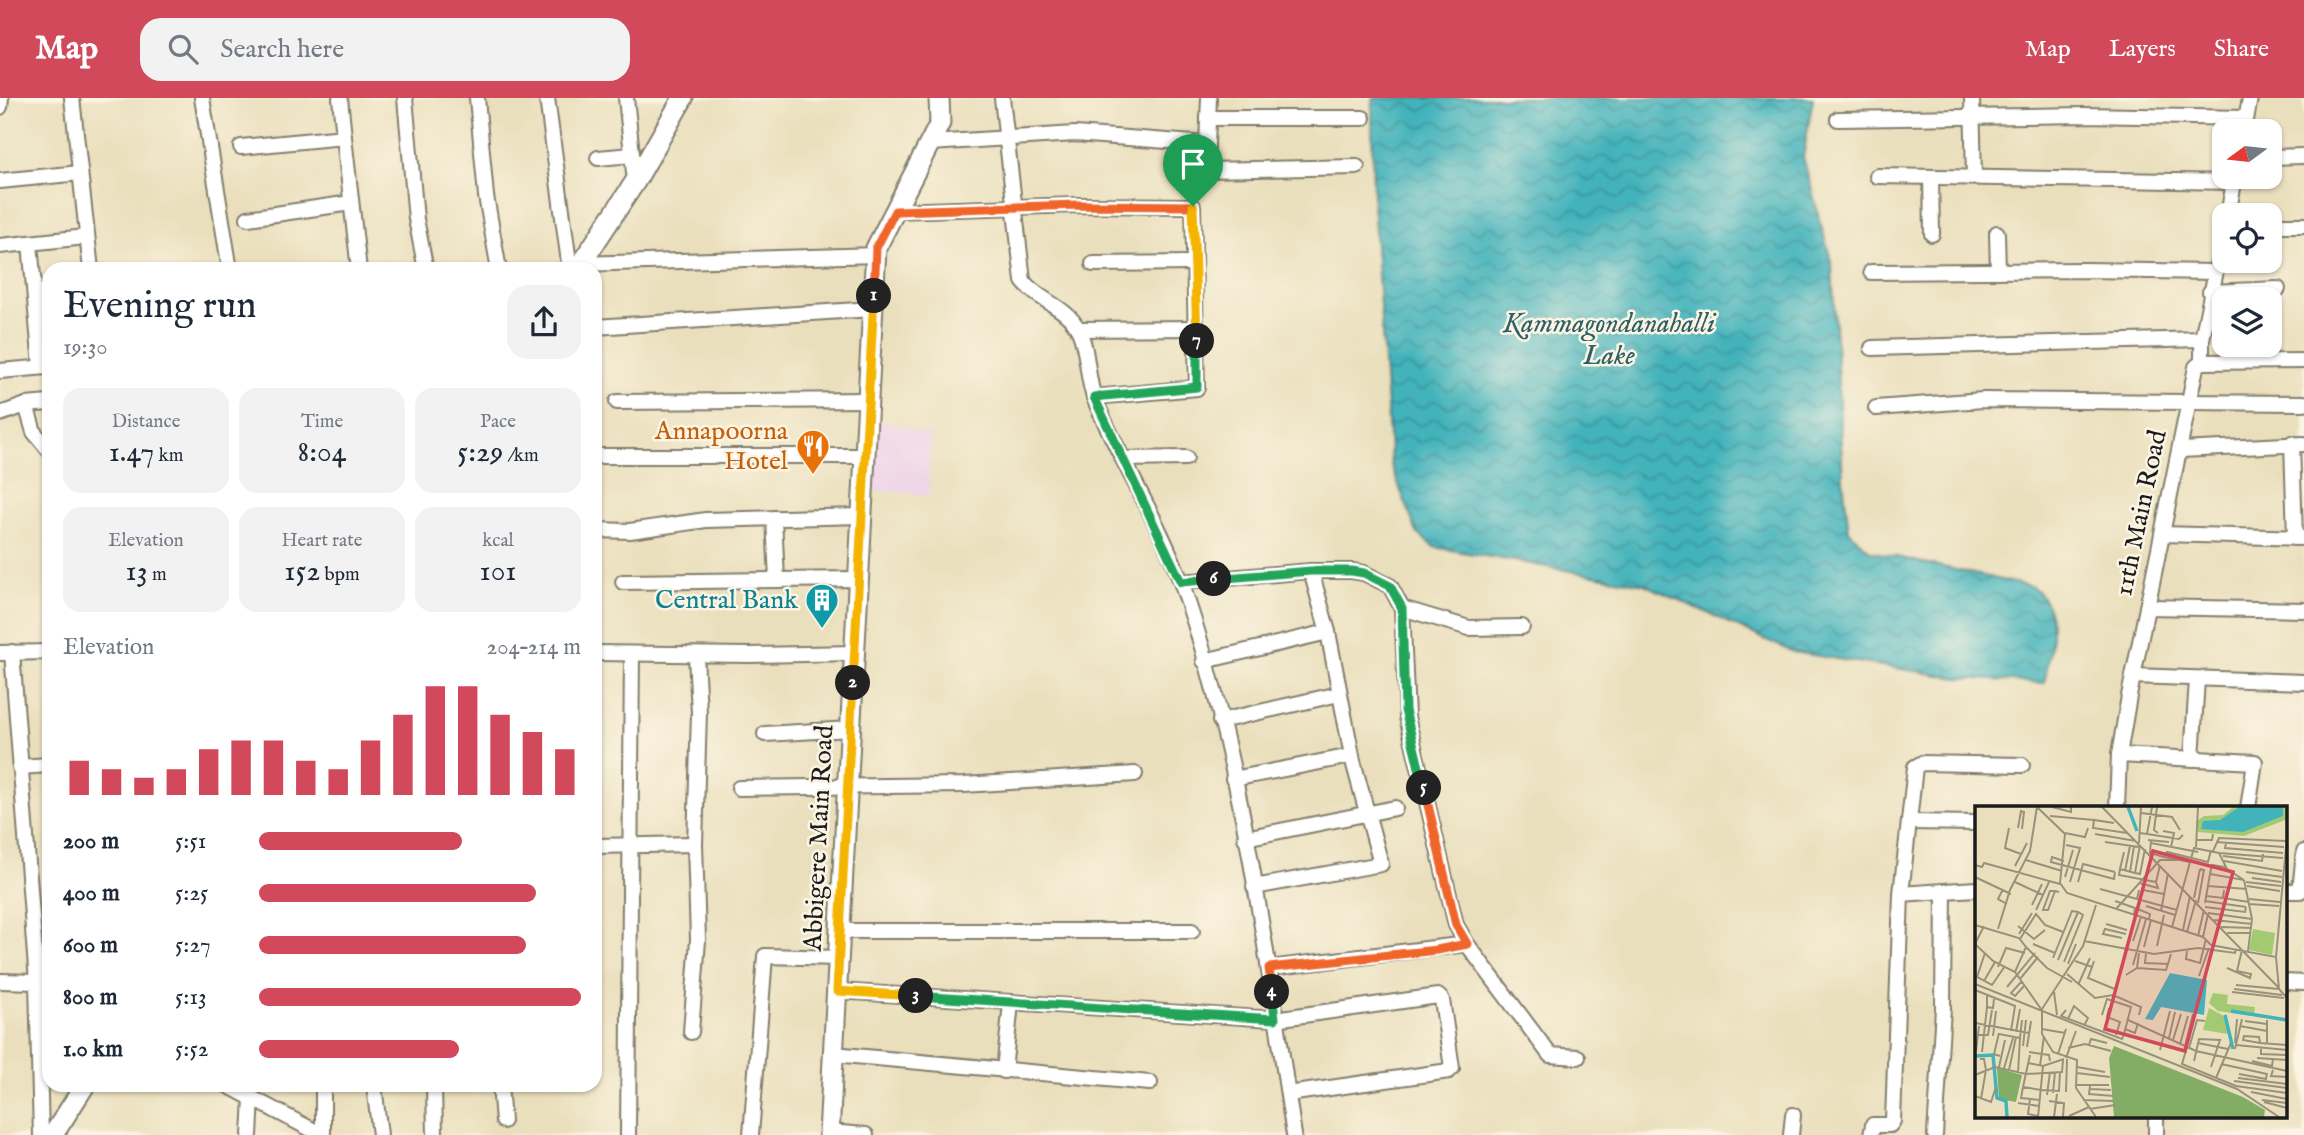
<!DOCTYPE html>
<meta charset="utf-8">
<style>
:root{--surface:#fff;--page:#f2f2f3;--text:#1f2937;--muted:#747a83;--accent:#d1495b}
body{margin:0;font-family:"IM FELL English",serif;background:var(--page);color:var(--text);height:100vh;display:flex;flex-direction:column;font-size:26px;white-space:nowrap}
*{box-sizing:border-box;margin:0}
p{font-size:23px;color:var(--muted)}
.icon{flex:none;width:38px;height:38px;fill:none;stroke:currentColor;stroke-width:2;stroke-linecap:round;stroke-linejoin:round}
.map{position:relative;flex:1;overflow:hidden}
.panel{position:absolute;left:42px;top:164px;width:560px;height:830px;display:flex;flex-direction:column;background:var(--surface);border-radius:21px;box-shadow:0 2px 5px #0004}
.panel>*{flex:none}
.needle{width:46px;rotate:255deg}
.buttons{position:absolute;left:2212px;top:21px;display:grid;gap:14px}
.buttons a{display:grid;place-items:center;width:70px;height:70px;border-radius:14px;background:var(--surface);box-shadow:0 2px 5px #0004;font-size:35px}
.pin{position:absolute;display:grid;place-items:center;width:60px;height:60px;color:#fff;margin:-72px -30px;border-radius:50% 50% 50% 0;rotate:-45deg;box-shadow:0 0 7px #0007}
.pin .icon{rotate:45deg}
.km{position:absolute;width:35px;height:35px;margin:-18px;border-radius:50%;background:#222;color:#fff;font-size:19px;line-height:35px;text-align:center}
.round{display:grid;place-items:center;flex:none;width:74px;height:74px;border-radius:21px;background:var(--page)}
.head{display:flex;align-items:center;justify-content:space-between;height:119px;padding:0 21px}
h1{font-size:38px;font-weight:600;line-height:52px}
.figures{display:grid;grid-template-columns:repeat(3,1fr);gap:10px;height:119px;padding:7px 21px}
.figures div{display:grid;align-content:center;border-radius:18px;background:var(--page);text-align:center}
.figures b{font-size:30px;font-weight:600}
.figures small{font-size:19px;font-weight:400}
.figures p{font-size:19px}
.chart{height:196px;padding:14px 21px}
.chart p{display:flex;justify-content:space-between}
.chart svg{width:100%;height:126px;margin-top:7px;stroke:var(--accent);stroke-width:6}
ul{padding:0 21px;list-style:none;font-size:23px}
li{display:grid;grid-template-columns:112px 84px 1fr;align-items:center;height:52px}
li i{height:18px;border-radius:9px;background:var(--accent)}
header{display:flex;align-items:center;gap:42px;box-sizing:border-box;height:98px;padding:0 35px;background:var(--accent);color:#fff}
header strong{font-size:33px}
nav{display:flex;gap:38px;margin-inline-start:auto;font-size:24px}
.search{width:490px;height:63px;background:var(--page);display:flex;align-items:center;gap:18px;box-sizing:border-box;padding:0 24px;border-radius:21px;color:var(--muted);font-size:26px}
.map>svg:first-child{display:block}
.built{fill:#edd1e9}
.water{fill:url(#water-waves);stroke:#30686c;stroke-width:2}
.lines{fill:none;stroke-linecap:round;stroke-linejoin:round}
.street-casing{stroke:#837e6c;stroke-width:18}
.secondary-casing{stroke:#837e6c;stroke-width:23}
.street{stroke:#fff;stroke-width:14}
.secondary{stroke:#fff;stroke-width:19}
.split-1-casing{stroke:#fff;stroke-width:14}
.split-2-casing{stroke:#fff;stroke-width:14}
.split-3-casing{stroke:#fff;stroke-width:14}
.split-4-casing{stroke:#fff;stroke-width:14}
.split-5-casing{stroke:#fff;stroke-width:14}
.split-6-casing{stroke:#fff;stroke-width:14}
.split-7-casing{stroke:#fff;stroke-width:14}
.split-8-casing{stroke:#fff;stroke-width:14}
.split-1{stroke:#f0652b;stroke-width:9}
.split-2{stroke:#f5b400;stroke-width:9}
.split-3{stroke:#f5b400;stroke-width:9}
.split-4{stroke:#22a559;stroke-width:9}
.split-5{stroke:#f0652b;stroke-width:9}
.split-6{stroke:#22a559;stroke-width:9}
.split-7{stroke:#22a559;stroke-width:9}
.split-8{stroke:#f5b400;stroke-width:9}
.labels{text-anchor:middle;dominant-baseline:central;stroke-width:5;stroke-linejoin:round;paint-order:stroke}
.food-label{font-size:26px;fill:#c56008;stroke:#fcf5e5;text-anchor:end}
.street-label{font-size:26px;fill:#1c1c1c;stroke:#fcf5e5}
.culture-label{font-size:26px;fill:#0d838f;stroke:#fcf5e5;text-anchor:end}
.water-label{font-size:28px;font-style:italic;fill:#2e6064;stroke:#fcf5e5}
.inset-river{fill:none;stroke:#43b3bb;stroke-width:3.5}
.inset-road{fill:none;stroke:#98917c;stroke-width:2}
.view{fill:#d1495b;fill-opacity:0.15;stroke:#d1495b;stroke-width:3.5}
.inset-edge{fill:none;stroke:#1c1c1c;stroke-width:3.5}
</style>
<header>
<strong>Map</strong>
<div class="search"><svg class="icon" aria-label="search" viewBox="0 0 24 24"><circle cx="10" cy="10" r="6"/><path d="M15 15l6 6"/></svg>Search here</div>
<nav><a>Map</a><a>Layers</a><a>Share</a></nav>
</header>
<div class="map">
<svg width="2304" height="1037" viewBox="0 0 2304 1037">
<defs>
<pattern id="water-waves" width="16" height="10" patternUnits="userSpaceOnUse" patternTransform="scale(1.75)"><rect width="16" height="10" fill="#43b3bb"/><path d="M0 5q4-4 8 0t8 0" fill="none" stroke="#379197"/></pattern>
</defs>
<rect width="100%" height="100%" fill="#fcf5e5"/>
<filter id="ink" filterUnits="userSpaceOnUse"><feTurbulence type="fractalNoise" baseFrequency=".0143" numOctaves="2"/><feDisplacementMap in="SourceGraphic" scale="14" xChannelSelector="R" yChannelSelector="G"/><feConvolveMatrix kernelMatrix="1 2 1 2 8 2 1 2 1" color-interpolation-filters="sRGB"/></filter>
<filter id="wash" filterUnits="userSpaceOnUse"><feTurbulence type="fractalNoise" baseFrequency=".00686" numOctaves="4" result="noise"/><feDisplacementMap in="SourceGraphic" scale="28" xChannelSelector="R" yChannelSelector="G"/><feGaussianBlur stdDeviation="1.57" result="paint"/><feColorMatrix in="noise" values="0 0 0 0 0 0 0 0 0 0 0 0 0 0 0 0 0 1.4 0 .05"/><feComposite in="paint" operator="in"/></filter>
<g filter="url(#wash)">
<rect width="100%" height="100%" fill="#eadfbc"/>
<polygon class="built" points="867,318 930,337 929,397 863,391"/>
<path class="water" d="M1372 0H1813L1803 59 1832 167 1843 381 1849 433 1870 453 2033 489C2062 514 2051 552 2044 585L1958 580 1793 554 1644 486 1434 449 1417 435 1391 367 1373 104Z"/>
</g>
<g filter="url(#ink)">
<g class="lines">
<defs>
<g id="street">
<polyline points="72,0 91,172"/>
<polyline points="202,0 230,172"/>
<polyline points="340,0 344,39"/>
<polyline points="405,0 416,121 426,172"/>
<polyline points="477,0 486,98 499,172"/>
<polyline points="547,0 570,172"/>
<polyline points="626,0 635,84"/>
<path d="M1002 0 1023 183C1038 203 1065 207 1078 231 1089 252 1086 280 1095 302 1121 364 1158 421 1181 484 1242 656 1266 856 1294 1037"/>
<polyline points="1972,0 1974,79"/>
<polyline points="0,9 1,0"/>
<polyline points="1208,20 1363,20"/>
<polyline points="1838,21 2084,17 2246,20"/>
<polyline points="2244,33 2250,0"/>
<polyline points="930,45 1075,36 1207,46 1206,72 1357,69"/>
<polyline points="1207,46 1209,0"/>
<polyline points="241,49 344,39 359,172"/>
<polyline points="2270,59 2304,58"/>
<polyline points="598,60 632,57"/>
<polyline points="1877,78 2234,84"/>
<polyline points="1931,79 1932,136"/>
<polyline points="0,83 80,75"/>
<polyline points="895,113 1078,107 1193,108 1197,290 1094,299"/>
<polyline points="2228,117 2235,79"/>
<polyline points="248,120 351,105"/>
<polyline points="2270,127 2304,127"/>
<polyline points="1997,135 1998,173"/>
<polyline points="30,145 41,269"/>
<polyline points="0,148 86,139"/>
<polyline points="579,166 876,157"/>
<polyline points="1093,166 1194,165"/>
<polyline points="1871,174 2085,172 2214,174"/>
<polyline points="2210,194 2278,191"/>
<polyline points="595,229 873,211"/>
<polyline points="1078,231 1197,230"/>
<polyline points="1872,250 2202,241"/>
<polyline points="2202,264 2304,263"/>
<polyline points="0,273 47,269"/>
<polyline points="617,304 868,302"/>
<polyline points="26,307 34,334 49,352"/>
<polyline points="1876,310 1983,302 2304,305"/>
<polyline points="0,316 26,307 49,305"/>
<polyline points="2292,345 2295,440"/>
<polyline points="2180,352 2304,346"/>
<polyline points="595,358 865,358"/>
<polyline points="1124,361 1186,360"/>
<polyline points="774,420 777,482"/>
<polyline points="595,432 630,433 706,422 862,418"/>
<polyline points="2162,436 2304,440"/>
<polyline points="623,484 859,481"/>
<polyline points="1181,484 1311,473 1352,473 1364,475 1390,488 1402,510 1407,619 1456,827 1467,846"/>
<polyline points="2147,509 2304,512"/>
<polyline points="1402,510 1469,530 1522,529"/>
<polyline points="12,554 37,884"/>
<polyline points="0,555 49,554"/>
<polyline points="595,555 749,557 855,555"/>
<polyline points="1204,563 1328,534"/>
<polyline points="2133,578 2304,584"/>
<polyline points="1220,623 1339,596"/>
<polyline points="765,636 851,631"/>
<polyline points="2119,657 2255,664 2248,710"/>
<polyline points="2192,661 2197,581"/>
<polyline points="20,669 49,667"/>
<polyline points="1233,681 1351,658"/>
<polyline points="739,690 964,687 1135,676"/>
<polyline points="2117,710 2119,657 2129,598 2196,269 2202,264 2202,241 2224,134"/>
<polyline points="1910,724 1977,725"/>
<polyline points="1245,740 1395,710"/>
<polyline points="595,748 695,746"/>
<polyline points="1254,789 1381,766 1353,663 1328,534 1311,473"/>
<polyline points="2285,793 2300,793 2304,754"/>
<polyline points="1901,796 1944,793"/>
<polyline points="840,833 1192,833"/>
<polyline points="1269,870 1467,846 1550,957 1578,959"/>
<polyline points="0,883 37,884 41,1037"/>
<polyline points="2285,884 2304,885"/>
<polyline points="837,893 1275,921 1438,898 1442,902 1452,970 1449,973 1288,996"/>
<polyline points="691,934 698,842 695,746 699,615 696,557"/>
<polyline points="833,956 1150,985"/>
<polyline points="1004,973 1011,905"/>
<polyline points="227,987 322,1037"/>
<polyline points="323,987 323,1037"/>
<polyline points="374,987 380,1037"/>
<polyline points="434,987 435,1037"/>
<polyline points="500,987 503,1023"/>
<polyline points="829,1034 866,1037"/>
<polyline points="250,1037 252,1000"/>
<polyline points="628,1037 632,557"/>
<polyline points="751,1037 765,858 838,860"/>
<polyline points="1791,1037 1793,1017"/>
<polyline points="1871,1037 1873,1027 1890,1027 1893,1023 1901,796 1915,669 1922,665 2022,667"/>
<polyline points="1935,1037 1943,910 1944,793 1977,791"/>
<polyline points="2156,1037 2156,1018"/>
</g>
<g id="secondary">
<polyline points="577,172 635,84 683,0"/>
<polyline points="53,1037 85,987"/>
<polyline points="829,1037 876,150 940,25 939,0"/>
</g>
</defs>
<use href="#street" class="street-casing"/>
<use href="#secondary" class="secondary-casing"/>
<use href="#street" class="street"/>
<use href="#secondary" class="secondary"/>
</g>
</g>
<g class="lines" filter="url(#ink)">
<defs>
<polyline id="split-1" points="874,198 876,150 895,113 1078,107 1193,108"/>
<polyline id="split-2" points="853,585 874,198"/>
<polyline id="split-3" points="853,585 837,893 916,898"/>
<polyline id="split-4" points="916,898 1275,921 1272,894"/>
<polyline id="split-5" points="1272,894 1269,870 1437,852 1467,846 1456,827 1424,690"/>
<polyline id="split-6" points="1214,481 1311,473 1352,473 1364,475 1390,488 1402,510 1405,612 1424,690"/>
<polyline id="split-7" points="1197,243 1197,289 1094,299 1181,484 1214,481"/>
<polyline id="split-8" points="1193,108 1197,243"/>
</defs>
<use href="#split-1" class="split-1-casing"/>
<use href="#split-2" class="split-2-casing"/>
<use href="#split-3" class="split-3-casing"/>
<use href="#split-4" class="split-4-casing"/>
<use href="#split-5" class="split-5-casing"/>
<use href="#split-6" class="split-6-casing"/>
<use href="#split-7" class="split-7-casing"/>
<use href="#split-8" class="split-8-casing"/>
<use href="#split-1" class="split-1"/>
<use href="#split-2" class="split-2"/>
<use href="#split-3" class="split-3"/>
<use href="#split-4" class="split-4"/>
<use href="#split-5" class="split-5"/>
<use href="#split-6" class="split-6"/>
<use href="#split-7" class="split-7"/>
<use href="#split-8" class="split-8"/>
</g>
<defs>
<symbol id="restaurant-pin" viewBox="-11 -11 22 30"><path d="M0 17L-7.5 6A9.5 9.5 0 1 1 7.5 6Z" fill="#e8710a" stroke="#fcf5e5"/><path d="M-5-6h1v4h1v-4h1v4h1v-4h1v5L-1.5 .5V6h-2V.5L-5-1ZM5-6V6H3V1.5H1.5Q1.5-4 5-6Z" fill="#fff"/></symbol>
<symbol id="building-pin" viewBox="-11 -11 22 30"><path d="M0 17L-7.5 6A9.5 9.5 0 1 1 7.5 6Z" fill="#0f9aa8" stroke="#fcf5e5"/><path d="M-4-6H4V6H1V3H-1V6H-4ZM-2.5-4.3h1.7v1.8h-1.7ZM.8-4.3h1.7v1.8H.8ZM-2.5-1h1.7V.8h-1.7ZM.8-1h1.7V.8H.8Z" fill="#fff"/></symbol>
</defs>
<g fill-rule="evenodd">
<use href="#restaurant-pin" x="794" y="329" width="38" height="52"/>
<use href="#building-pin" x="803" y="483" width="38" height="52"/>
</g>
<g class="labels">
<g class="food-label">
<text x="788" y="333">Annapoorna<tspan x="788" dy="30">Hotel</tspan></text>
</g>
<g class="street-label">
<text transform="translate(2141 415) rotate(-78)">11th Main Road</text>
<text transform="translate(819 740) rotate(-87)">Abbigere Main Road</text>
</g>
<g class="culture-label">
<text x="798" y="502">Central Bank</text>
</g>
<g class="water-label">
<text x="1609" y="226">Kammagondanahalli<tspan x="1609" dy="32">Lake</tspan></text>
</g>
</g>
<g transform="translate(1975 708)">
<rect width="312" height="312" fill="#eadfbc"/>
<path d="M238 187 253 189 252 198 280 201 279 210 243 205 234 197ZM234 202 249 210 253 228 228 224Z" fill="#a4c973"/>
<path d="M139 240 268 291 290 304 289 311H139L134 252ZM22 262 47 269 41 296 24 293Z" fill="#83ad65"/>
<path d="M258 1H310V14L269 30 223 26 222 15 229 10 248 9ZM278 123 300 127 297 149 274 144Z" fill="#a4c973"/>
<path d="M264 1H308V10L268 26 226 23 228 15 245 14ZM195 167 232 174 229 209 186 201 178 214 170 213Z" fill="#43b3bb"/>
<path class="inset-river" d="M153 1 162 25M256 205 312 214M250 209 258 243M0 250 18 249 22 292 31 295 32 311"/>
<path class="inset-road" d="M62 1 90 28 85 77 92 87 228 131 236 139 301 151 304 183 312 192M77 1 96 6V1M127 1 304 182M182 1 179 24 183 27M311 1 312 24M166 7 197 11 205 24M75 10 119 14M139 17 119 14 118 22 152 27M34 22 30 42 46 48M43 22 46 5 49 6 47 23M188 25 199 27 196 41M90 27 110 31 113 22M164 27 172 28 177 1M120 28 161 35M172 28 204 33 208 29M173 34 194 36M176 34 175 47 189 51 192 46 233 56 236 44M221 34H237L238 28M130 36 164 41M241 36 309 41M164 37 166 1M176 37 223 46M251 37 250 42 308 47M91 39 105 42 95 76M221 41 223 1M238 45 244 32 311 35M149 46 145 63 160 67 165 39M244 47 308 52M248 50 287 55 288 48M189 51 215 56M51 54 87 65M89 55 77 51 76 56 139 73 140 66M249 55 307 65M0 59 7 61 9 57 85 78M40 60 52 37M250 61 237 59 235 68 269 74M145 63 144 69 181 76 185 59M150 65 155 40M155 66 159 40M271 66 307 71M160 67 165 68 170 43M0 71 36 88M90 71 98 44M277 72 306 76M269 74 277 113 273 145M40 76 68 89M103 76 108 58 140 66M271 76 306 80M164 77 183 82 181 76M233 80 272 83M272 80 305 85M28 83 23 93 32 98M125 83 162 93 164 84M168 84 189 88M80 85 73 104H68L75 85H80L84 86M231 90 248 92 249 84M219 92 225 63M248 92 274 96M162 93 202 104M274 93 305 96M140 95 160 102 159 108M230 95 271 101M223 97 229 64 225 63M230 97 235 68M274 98 304 100M57 99 67 78M171 100 200 109M230 101 270 106 271 101M160 102 175 108 174 113M141 103 185 54H206M61 104 74 76M186 105 193 67M233 107 277 113M239 114 277 118M131 118 152 124M0 119 44 132 51 141 40 166M9 120 0 138 18 155 40 166 66 203M43 120 59 133 70 124M197 121 219 42 244 47 252 63 269 74M246 121 277 122M23 123 35 84 55 45 62 1M208 124 215 90M212 126 221 94M252 127H276M44 128 57 107M223 130 229 104M228 131 233 108M147 132 128 128 130 123 151 128M45 133 61 108 70 119 88 126M109 135 179 148 223 142 260 147 261 143M158 135 166 111M58 138 80 147M182 140 189 109M51 141 72 162 97 176M169 141 176 114M212 145 211 153 225 157 231 133M10 147 2 171 17 179 30 160M171 147 170 157 194 158M301 151 312 30M78 152 97 105 103 106 108 109 89 156M83 154 103 106M100 155 117 161 119 155M93 158 101 138M158 159 171 113M23 161 31 142 50 147M117 161 113 172 142 184M162 162 191 164 196 148M252 162 275 172 276 168 262 165 267 144M92 168 120 192 138 189 166 201 164 209M151 169 162 162 164 147M224 170 234 142M45 173 63 151M9 175 20 156M47 175 36 187 40 190 49 180M104 177 115 152M0 178 262 283 304 311M261 179 304 183M32 181 60 147M312 181V205M259 183 307 189M0 184 40 200 36 225M79 186 82 209M257 186 309 192M12 190V201L18 202 19 193M134 202 132 211 145 216 141 229M67 203V228L78 246 102 254 101 282 121 311M67 203 108 140 121 99M91 204 86 210 147 233 149 228M127 209 132 193 156 201 149 228 156 231M93 213 99 200 113 212 110 218M153 214 221 245 312 265M270 215 292 218M0 217 54 227M265 220 292 225M67 223 90 227M150 223 160 227 163 217M41 226 45 203M24 227 19 248 25 250M24 228 45 232 47 214M3 229H13L17 204M18 230 21 205M194 232 200 206M198 234 206 208M223 237 253 243M260 237 262 213M285 237 284 231 269 230 268 234 285 237 312 239M205 238 213 210M292 238V214M114 239 116 233 132 237M261 239 312 244M48 240 51 214M210 240 218 208M52 241 56 215M212 241 207 258 261 280 312 287M93 242 110 238 136 245M214 242 222 214 230 215M286 242V248L312 249M260 243 267 213M185 244 195 205M1 245 4 220M7 246 12 201M54 246 74 249 75 255M83 248 91 223M55 249 48 281 66 284M91 252 101 225M282 252 312 254M5 253H9L11 264 6 293M219 255 224 233 245 234 236 261M277 255 297 260 298 253M53 257 68 260 89 253M246 258 292 268M65 260 69 230M24 261 30 234M102 261 130 266M29 262 38 232M34 264 41 231M298 264 296 270 312 271M43 267 45 232M102 267 135 271M264 268 291 273 292 267M0 269 20 261 51 268 87 266 88 254M241 272 256 237M263 272 312 278M259 275 312 282M102 279H134M115 280 114 288 139 290M48 281 46 292 65 294M115 283 136 284M66 284 84 285 85 266M91 286 92 253M276 286 312 293M78 287 80 266M72 289 75 266M0 290 16 296 21 281M55 293 53 308 63 310M108 294 139 295M287 294 312 297M74 295 89 297 88 311M289 296 312 302M43 297 64 300M115 303 140 299M94 310 114 301M63 311 68 260M79 311 82 288"/>
<path class="view" d="M178 45 258 66 210 245 130 223Z"/>
<rect width="312" height="312" class="inset-edge"/>
</g>
</svg>
<div class="buttons">
<a><svg class="needle" viewBox="-14 -14 28 28"><path d="M0-13l5 13h-10z" fill="#e53935"/><path d="M0 13l5-13h-10z" fill="#747a83"/></svg></a>
<a><svg class="icon" aria-label="locate" viewBox="0 0 24 24"><circle cx="12" cy="12" r="6"/><path d="M12 2v4M12 18v4M2 12h4M18 12h4"/></svg></a>
<a><svg class="icon" aria-label="layers" viewBox="0 0 24 24"><path d="M12 4l9 5-9 5-9-5zM3 14l9 5 9-5"/></svg></a>
</div>
<div class="pin" style="left:1193px;top:108px;background:#1e9e55"><svg class="icon" aria-label="arrive" viewBox="0 0 24 24"><path d="M6 21V4h12l-3 4 3 4H6"/></svg></div>
<b class="km" style="left:874px;top:198px">1</b>
<b class="km" style="left:853px;top:585px">2</b>
<b class="km" style="left:916px;top:898px">3</b>
<b class="km" style="left:1272px;top:894px">4</b>
<b class="km" style="left:1424px;top:690px">5</b>
<b class="km" style="left:1214px;top:481px">6</b>
<b class="km" style="left:1197px;top:243px">7</b>
<section class="panel">
<div class="head"><div><h1>Evening run</h1><p>19:30</p></div><a class="round"><svg class="icon" aria-label="share" viewBox="0 0 24 24"><path d="M12 15V3M7 8l5-5 5 5M5 13v7h14v-7"/></svg></a></div>
<div class="figures">
<div><p>Distance</p><b>1.47<small> km</small></b></div>
<div><p>Time</p><b>8:04</b></div>
<div><p>Pace</p><b>5:29<small> /km</small></b></div>
</div>
<div class="figures">
<div><p>Elevation</p><b>13<small> m</small></b></div>
<div><p>Heart rate</p><b>152<small> bpm</small></b></div>
<div><p>kcal</p><b>101</b></div>
</div>
<div class="chart"><p><span>Elevation</span>204–214 m</p>
<svg viewBox="0 0 160 44" preserveAspectRatio="none"><path d="M5 44V32M15 44V35M25 44V38M35 44V35M45 44V28M55 44V25M65 44V25M75 44V32M85 44V35M95 44V25M105 44V16M115 44V6M125 44V6M135 44V16M145 44V22M155 44V28"/></svg>
</div>
<ul>
<li><b>200 m</b>5:51<i style="width:63%"></i></li>
<li><b>400 m</b>5:25<i style="width:86%"></i></li>
<li><b>600 m</b>5:27<i style="width:83%"></i></li>
<li><b>800 m</b>5:13<i style="width:100%"></i></li>
<li><b>1.0 km</b>5:52<i style="width:62%"></i></li>
</ul>
</section>
</div>
